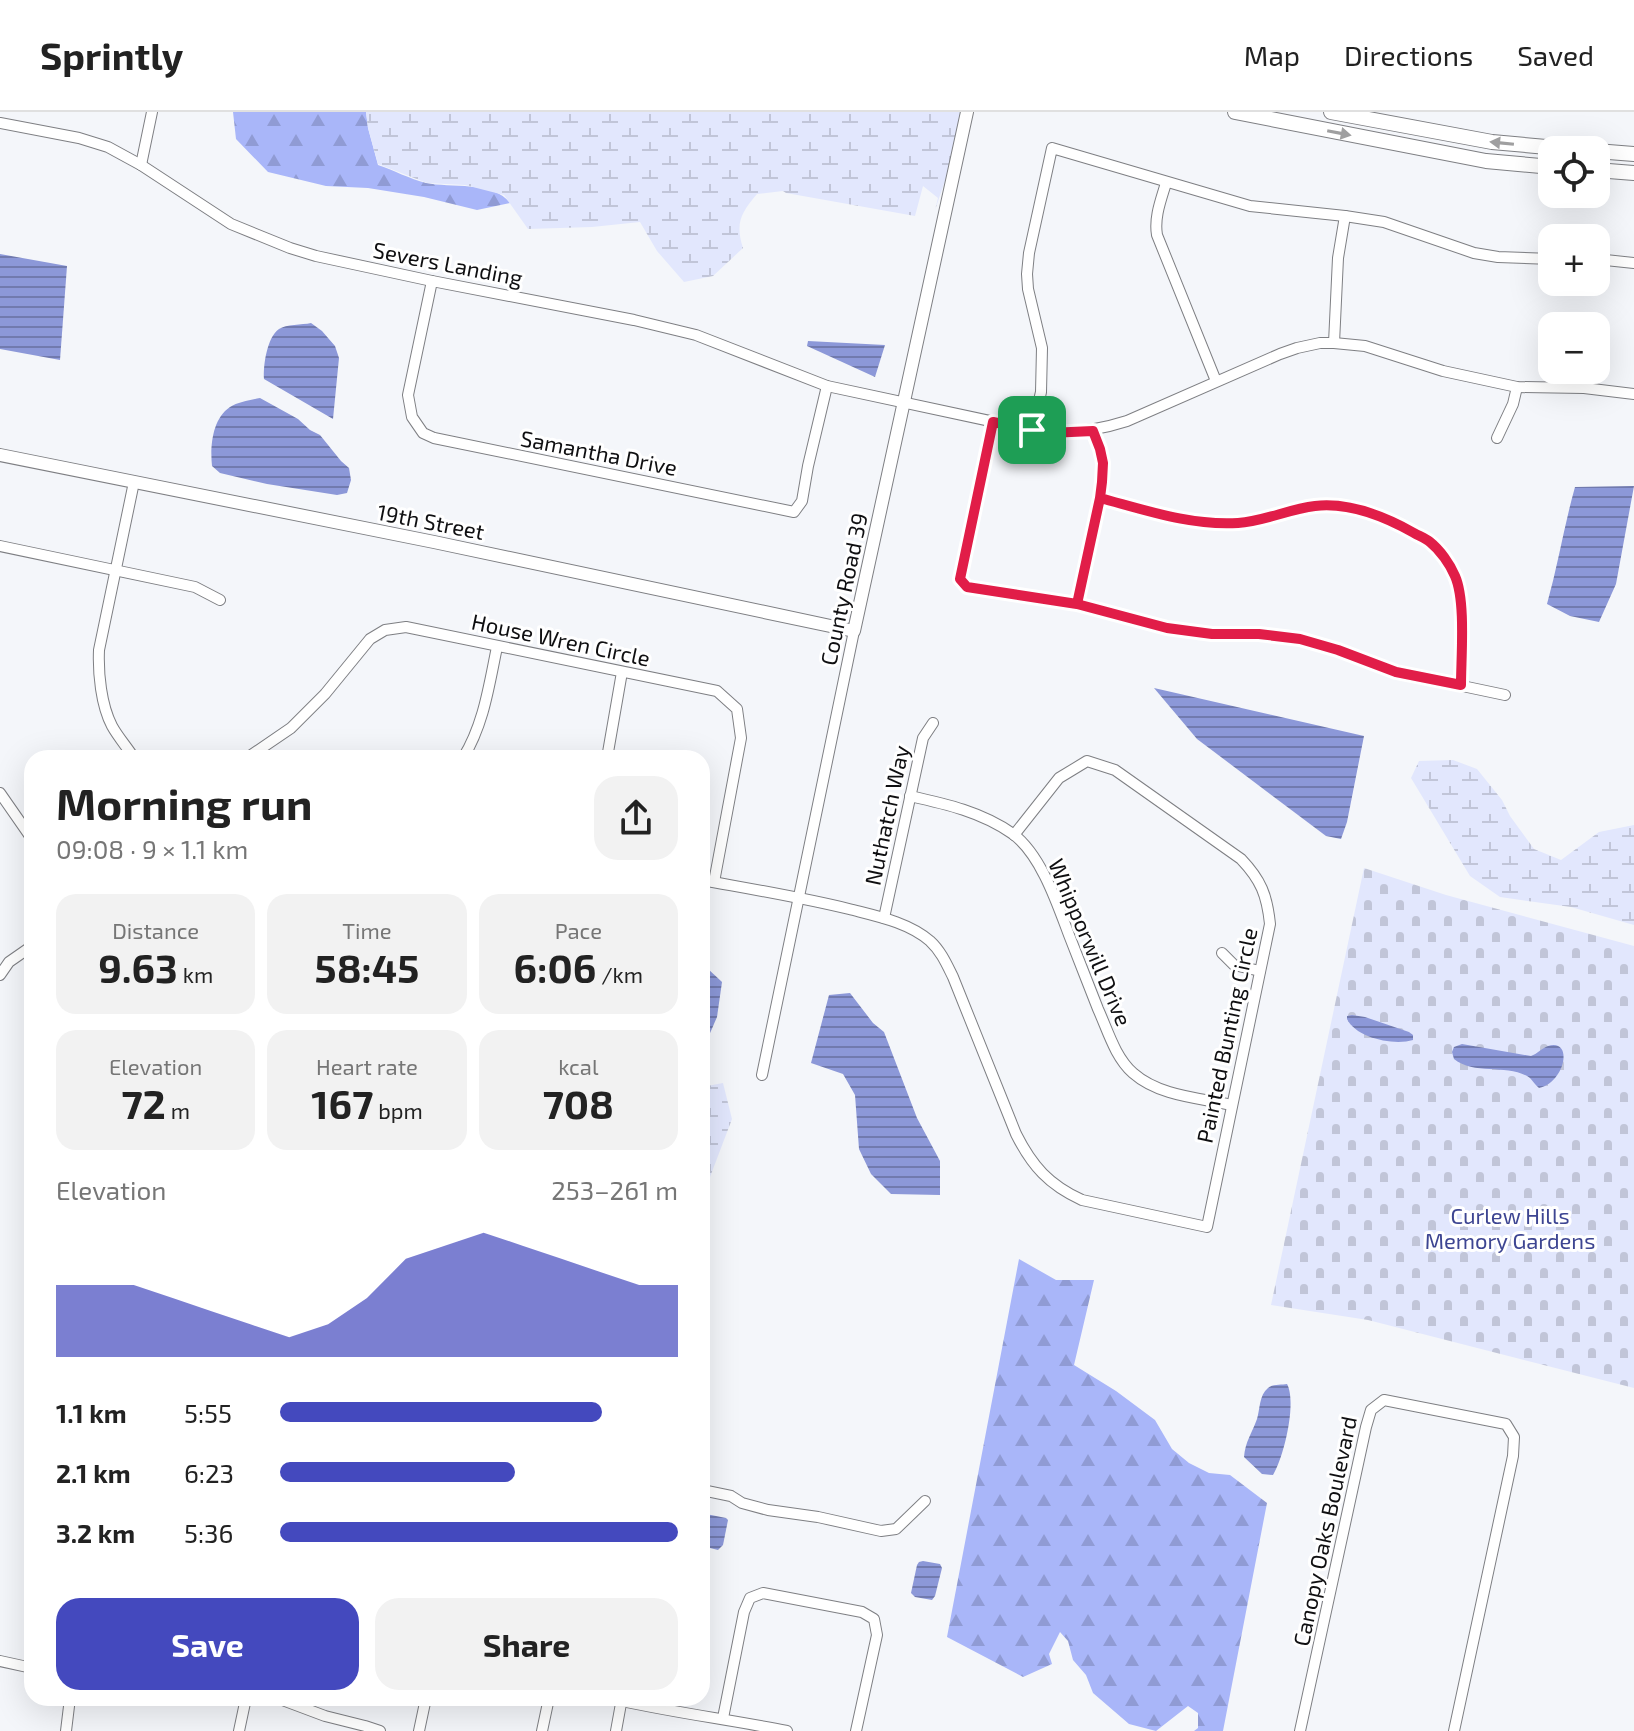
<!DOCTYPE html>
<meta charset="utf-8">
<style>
:root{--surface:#fff;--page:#f2f2f2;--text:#222;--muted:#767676;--line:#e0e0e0;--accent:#4449be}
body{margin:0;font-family:"Exo 2",sans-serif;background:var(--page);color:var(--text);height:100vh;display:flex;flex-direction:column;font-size:30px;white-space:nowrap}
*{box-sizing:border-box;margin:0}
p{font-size:26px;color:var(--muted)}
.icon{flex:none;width:44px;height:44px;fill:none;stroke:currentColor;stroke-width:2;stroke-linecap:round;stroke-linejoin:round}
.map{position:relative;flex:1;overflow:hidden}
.panel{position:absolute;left:24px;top:638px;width:686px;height:956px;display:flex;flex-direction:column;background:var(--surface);border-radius:24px;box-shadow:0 8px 32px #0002}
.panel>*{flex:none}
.controls{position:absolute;left:1538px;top:24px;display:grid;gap:16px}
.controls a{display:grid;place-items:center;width:72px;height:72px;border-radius:16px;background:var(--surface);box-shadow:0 8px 32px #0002;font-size:40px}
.pin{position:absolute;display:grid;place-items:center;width:68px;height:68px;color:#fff;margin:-34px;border-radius:16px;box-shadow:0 4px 12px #0006}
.round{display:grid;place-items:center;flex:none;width:84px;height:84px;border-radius:24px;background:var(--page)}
.summary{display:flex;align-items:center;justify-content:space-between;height:136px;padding:0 32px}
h1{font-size:44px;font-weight:700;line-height:60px}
.figures{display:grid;grid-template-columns:repeat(3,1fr);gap:12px;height:136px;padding:8px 32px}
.figures div{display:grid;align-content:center;border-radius:20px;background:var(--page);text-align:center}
.figures b{font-size:40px;font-weight:700}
.figures small{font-size:22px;font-weight:400}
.figures p{font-size:22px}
.chart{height:224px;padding:16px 32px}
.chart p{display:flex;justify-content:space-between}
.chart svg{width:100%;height:144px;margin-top:8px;fill:var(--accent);opacity:.7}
.primary-button{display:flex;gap:16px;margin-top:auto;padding:16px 32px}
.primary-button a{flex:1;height:92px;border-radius:24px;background:var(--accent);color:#fff;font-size:32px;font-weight:700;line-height:92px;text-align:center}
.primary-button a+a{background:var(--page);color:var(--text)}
ul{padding:0 32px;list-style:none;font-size:26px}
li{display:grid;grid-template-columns:128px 96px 1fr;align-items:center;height:60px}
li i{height:20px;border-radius:10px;background:var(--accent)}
header{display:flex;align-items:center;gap:48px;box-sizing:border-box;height:112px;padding:0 40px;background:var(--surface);border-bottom:2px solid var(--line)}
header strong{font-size:38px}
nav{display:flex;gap:44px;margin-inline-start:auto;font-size:28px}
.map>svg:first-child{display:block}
.forest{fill:url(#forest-firs)}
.wetland{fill:url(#wetland-marsh)}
.cemetery{fill:url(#cemetery-stones)}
.water{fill:url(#water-rules)}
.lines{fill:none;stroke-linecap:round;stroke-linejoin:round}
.minor-casing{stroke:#7e7f83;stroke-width:12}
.tertiary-casing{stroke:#7e7f83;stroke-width:14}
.secondary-casing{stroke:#7e7f83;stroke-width:16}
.minor{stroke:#fff;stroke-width:10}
.tertiary{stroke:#fff;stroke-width:12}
.secondary{stroke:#fff;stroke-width:14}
.oneway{fill:#9f9fa0}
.route-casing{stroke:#fff;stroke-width:16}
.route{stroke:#e11d48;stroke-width:10}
.labels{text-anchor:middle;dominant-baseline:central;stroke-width:6;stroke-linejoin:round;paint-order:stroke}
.street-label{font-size:22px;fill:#0f0f11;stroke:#fff}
.park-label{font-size:22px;fill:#3d4592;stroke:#fff}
</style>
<header>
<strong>Sprintly</strong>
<nav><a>Map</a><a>Directions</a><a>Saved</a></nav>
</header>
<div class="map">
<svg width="1634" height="1619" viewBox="0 0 1634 1619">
<defs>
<pattern id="forest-firs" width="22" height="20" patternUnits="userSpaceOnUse" patternTransform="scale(2)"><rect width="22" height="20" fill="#a9b6f9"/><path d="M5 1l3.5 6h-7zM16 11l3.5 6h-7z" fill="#909bd4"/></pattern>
<pattern id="wetland-marsh" width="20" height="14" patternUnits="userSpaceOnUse" patternTransform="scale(2)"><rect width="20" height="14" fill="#e2e7fd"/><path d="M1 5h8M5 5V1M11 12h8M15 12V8" fill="none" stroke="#c1c5d8"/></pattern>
<pattern id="cemetery-stones" width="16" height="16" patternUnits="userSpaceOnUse" patternTransform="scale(2)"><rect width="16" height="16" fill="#e2e7fd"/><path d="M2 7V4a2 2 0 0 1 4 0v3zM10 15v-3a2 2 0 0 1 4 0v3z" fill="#c1c5d8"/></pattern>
<pattern id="water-rules" width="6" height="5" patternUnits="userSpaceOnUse" patternTransform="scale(2)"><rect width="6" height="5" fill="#8c98d8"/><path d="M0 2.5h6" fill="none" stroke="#717aae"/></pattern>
</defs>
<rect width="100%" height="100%" fill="#f4f6fa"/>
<g class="forest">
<path d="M233 0H366L368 16 378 53C393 58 410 67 426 71 450 76 494 69 510 91L477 98 424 85 368 76 326 74 268 60 236 27Z"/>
<polygon points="1019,1147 1056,1168 1094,1168 1074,1253 1116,1279 1155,1308 1172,1337 1189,1351 1209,1361 1230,1363 1267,1391 1223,1619 1194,1619 1198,1616 1198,1601 1188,1594 1156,1619 1129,1612 1093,1581 1086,1563 1073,1548 1068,1529 1060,1520 1049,1542 1052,1552 1023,1565 947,1525"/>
</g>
<g class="wetland">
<path d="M366 0H961L948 60 935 98 938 86 923 74 915 104 786 81 783 79 757 82C741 101 735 111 743 136L713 164 684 170 657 139 640 110 592 115 528 117 504 83 465 73 427 71 378 52 368 16Z"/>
<polygon points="1453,648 1477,657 1502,688 1510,704 1534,737 1561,748 1599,720 1634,713 1634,813 1571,795 1500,785 1470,764 1411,666 1419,649"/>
<polygon points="723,971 732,1007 702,1086 702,975"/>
</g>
<polygon class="cemetery" points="1364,756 1446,783 1634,834 1634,1276 1368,1208 1271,1193"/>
<g class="water">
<polygon points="0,142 67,154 60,248 0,237"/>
<path d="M311 211 322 219 335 234 339 246 333 307 264 267C263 254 267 225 279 217 286 212 302 213 311 211Z"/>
<polygon points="808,229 885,233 875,265 807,234"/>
<path d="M260 286 298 307 310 318 320 323 341 349 349 356 351 368 347 381 337 383 267 372 220 361 212 354C210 335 212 307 230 295 238 290 250 288 260 286Z"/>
<path d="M1634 374 1616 472 1599 510 1570 504 1547 492C1558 453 1564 414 1575 375Z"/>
<polygon points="1154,576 1364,624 1347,710 1341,727 1326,724 1197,627"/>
<polygon points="702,854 706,855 722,870 717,905 704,935 702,936"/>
<polygon points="850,881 873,911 884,920 917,1006 940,1049 940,1083 891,1082 871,1062 859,1037 855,983 843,962 811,951 829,883"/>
<path d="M1352 903 1365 905 1409 920 1413 923V928C1394 934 1356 926 1347 907V904Z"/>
<path d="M1462 932 1531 944C1537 942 1542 936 1548 934 1574 926 1565 971 1539 976 1535 973 1533 969 1530 966 1509 951 1475 964 1454 947L1452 940 1454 935Z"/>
<path d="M1287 1272C1297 1290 1284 1345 1273 1363L1262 1362 1244 1345C1245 1330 1252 1321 1257 1307 1260 1298 1259 1283 1268 1276 1272 1272 1282 1273 1287 1272Z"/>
<polygon points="706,1402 726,1406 728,1408 723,1433 718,1438 702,1434 702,1404"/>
<polygon points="923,1449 940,1452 942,1456 935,1484 932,1488 915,1485 911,1481 917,1453 919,1450"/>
</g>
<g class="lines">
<defs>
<g id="minor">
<path d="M0 11 79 26 108 35 141 53 231 112 290 136 316 144 432 169 634 208 696 223 827 274 1032 318C1065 323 1096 319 1127 309L1280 242 1297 236 1320 231H1334L1365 234 1443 259 1517 275 1584 276 1634 282"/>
<polyline points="141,53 152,0"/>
<path d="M1166 71C1161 88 1154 105 1157 123L1216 269"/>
<polyline points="1596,147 1634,151"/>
<polyline points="432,169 408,283 412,305 423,321 434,326 794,400 802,389 808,354 827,274"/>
<polyline points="1334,231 1338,146 1345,104"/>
<polyline points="993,310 960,467 967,475 1077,492 1167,516 1212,522 1259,522 1300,527 1338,538 1396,560 1505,583"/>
<polyline points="1032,318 1041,280 1042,236 1028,177 1027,162 1029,141 1052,36 1250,94 1345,104 1384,110 1474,141 1498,145 1552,147"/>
<polyline points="1497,326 1513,292 1517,275"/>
<path d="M134 370 99 538C98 561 101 593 112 614 118 625 127 635 134 646"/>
<path d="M1100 386C1145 398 1191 414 1238 411 1265 409 1289 397 1315 394 1350 390 1384 404 1414 421 1419 424 1425 426 1430 430 1440 438 1450 452 1455 464 1466 490 1461 545 1461 573"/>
<polyline points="0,434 195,475 220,488"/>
<path d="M1077 492 1100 386C1103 359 1103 344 1093 319"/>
<polyline points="247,646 291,616 325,582 370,527 385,518 406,515 717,579 737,597 741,626 714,770"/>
<path d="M463 646C484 612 489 573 497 535"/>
<polyline points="607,646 622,560"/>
<polyline points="0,681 32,727"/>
<path d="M910 684C946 692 982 700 1013 722 1041 743 1057 791 1069 823 1079 848 1088 872 1098 897 1108 919 1115 945 1133 961 1159 984 1199 986 1232 993"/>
<path d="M702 768C751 777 800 785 849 797 876 804 908 810 930 829 941 839 947 853 953 865L1016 1022C1032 1054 1049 1073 1082 1088L1207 1115 1270 812C1267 783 1261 768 1241 747L1115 658 1087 649 1059 666 1014 723"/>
<polyline points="884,806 923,626 933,611"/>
<polyline points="1222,841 1234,853 1260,859"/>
<polyline points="0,863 9,850 32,834"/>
<polyline points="762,963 854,519"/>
<polyline points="702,1378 731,1384 742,1391 768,1398 818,1405 881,1419 896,1417 925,1389"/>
<polyline points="0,1549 32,1556"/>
<polyline points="277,1586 325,1604 365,1614 380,1619"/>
<path d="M622 1589C677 1601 732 1608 787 1619"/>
<polyline points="723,1606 744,1500 750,1486 763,1481 862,1500 874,1507 877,1523 856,1619"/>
<polyline points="66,1619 70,1586"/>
<polyline points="239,1619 246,1586"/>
<polyline points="419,1619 426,1586"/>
<polyline points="542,1619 549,1586"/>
<polyline points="616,1619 622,1586"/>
<polyline points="1300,1619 1366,1315 1371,1298 1384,1288 1506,1312 1514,1325 1513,1344 1454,1619"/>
</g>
<polyline id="tertiary" points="0,343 434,430 854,519 967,0"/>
<g id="secondary">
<polyline points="1235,0 1486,49 1552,55"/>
<polyline points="1331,0 1492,30 1580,38"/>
<polyline points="1596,39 1634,42"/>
<polyline points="1596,58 1634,61"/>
</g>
</defs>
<use href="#minor" class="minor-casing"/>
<use href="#tertiary" class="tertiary-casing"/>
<use href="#secondary" class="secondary-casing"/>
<use href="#minor" class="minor"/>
<use href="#tertiary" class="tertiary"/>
<use href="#secondary" class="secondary"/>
</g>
<defs><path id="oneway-solid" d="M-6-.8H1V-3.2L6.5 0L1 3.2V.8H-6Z" transform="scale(2)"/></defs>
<g class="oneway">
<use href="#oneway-solid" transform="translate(1339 21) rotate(11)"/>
<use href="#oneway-solid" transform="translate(1502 31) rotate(-174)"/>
</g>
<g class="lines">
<defs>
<path id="route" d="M1032 318 993 310 960 467 967 475 1077 492 1100 386C1145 398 1191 414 1238 411 1265 409 1289 397 1315 394 1350 390 1384 404 1414 421 1419 424 1425 426 1430 430 1440 438 1450 452 1455 464 1466 489 1461 545 1461 573L1396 560 1338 538 1300 527 1259 522H1212L1167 516 1077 492 1100 386 1102 370 1103 351 1100 337 1093 319 1049 321 1032 318"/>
</defs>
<use href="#route" class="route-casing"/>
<use href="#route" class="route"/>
</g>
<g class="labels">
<g class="street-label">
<text transform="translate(448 151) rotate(11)">Severs Landing</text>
<text transform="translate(599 340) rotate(11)">Samantha Drive</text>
<text transform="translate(431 409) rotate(11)">19th Street</text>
<text transform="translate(843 477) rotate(-78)">County Road 39</text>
<text transform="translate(561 527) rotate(12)">House Wren Circle</text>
<text transform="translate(886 703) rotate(-78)">Nuthatch Way</text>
<text transform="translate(1091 830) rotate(67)">Whipporwill Drive</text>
<text transform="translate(1226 923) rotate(-78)">Painted Bunting Circle</text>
<text transform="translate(1324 1419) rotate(-78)">Canopy Oaks Boulevard</text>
</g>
<g class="park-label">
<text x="1510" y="1103">Curlew Hills<tspan x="1510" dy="25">Memory Gardens</tspan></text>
</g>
</g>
</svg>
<div class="controls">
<a><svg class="icon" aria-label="locate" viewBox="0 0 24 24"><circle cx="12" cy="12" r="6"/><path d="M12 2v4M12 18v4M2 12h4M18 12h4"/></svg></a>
<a>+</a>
<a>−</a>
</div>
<div class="pin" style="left:1032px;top:318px;background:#1e9e55"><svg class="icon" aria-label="arrive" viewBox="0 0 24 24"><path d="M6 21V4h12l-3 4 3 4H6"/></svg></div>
<section class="panel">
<div class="summary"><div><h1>Morning run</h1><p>09:08 · 9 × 1.1 km</p></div><a class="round"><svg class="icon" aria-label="share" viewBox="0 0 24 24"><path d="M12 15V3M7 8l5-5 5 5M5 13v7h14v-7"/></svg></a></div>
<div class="figures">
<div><p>Distance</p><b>9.63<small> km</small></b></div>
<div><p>Time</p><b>58:45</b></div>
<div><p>Pace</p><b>6:06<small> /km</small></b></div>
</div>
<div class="figures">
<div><p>Elevation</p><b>72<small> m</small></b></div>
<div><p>Heart rate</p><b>167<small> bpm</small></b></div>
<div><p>kcal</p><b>708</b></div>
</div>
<div class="chart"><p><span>Elevation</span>253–261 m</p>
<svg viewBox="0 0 160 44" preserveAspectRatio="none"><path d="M0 44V22L10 22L20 22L30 26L40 30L50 34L60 38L70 34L80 26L90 14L100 10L110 6L120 10L130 14L140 18L150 22L160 22V44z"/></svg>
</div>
<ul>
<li><b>1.1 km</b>5:55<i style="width:81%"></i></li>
<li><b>2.1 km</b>6:23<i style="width:59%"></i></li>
<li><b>3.2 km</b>5:36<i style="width:100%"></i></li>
</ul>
<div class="primary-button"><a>Save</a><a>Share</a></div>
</section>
</div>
